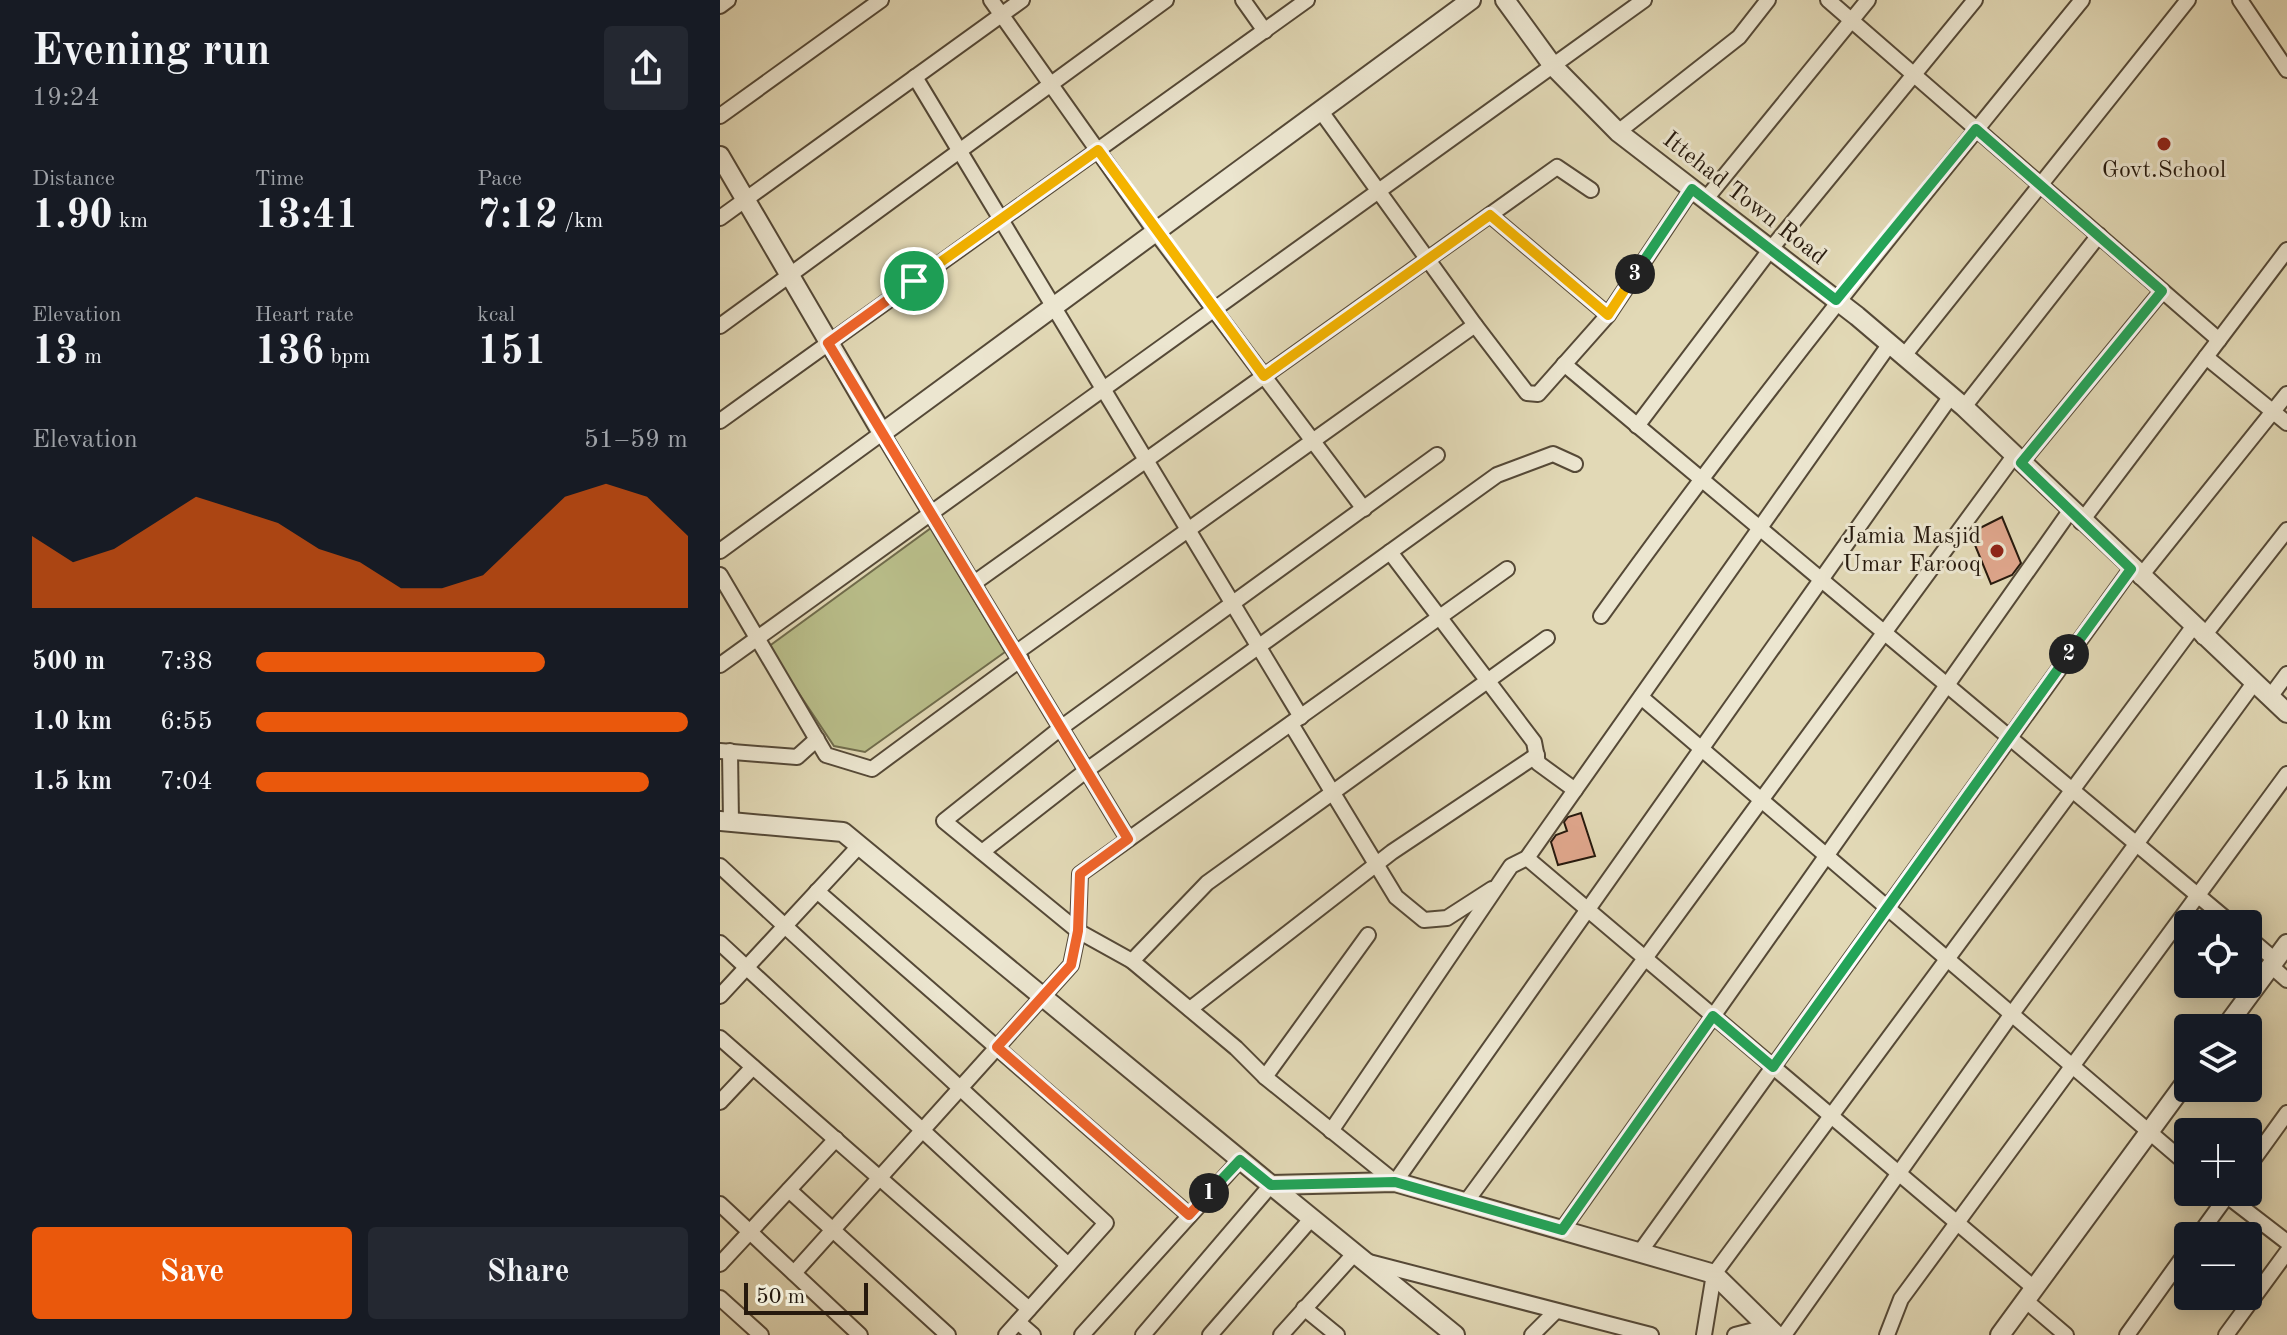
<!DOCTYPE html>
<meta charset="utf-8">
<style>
:root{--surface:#171b24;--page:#242831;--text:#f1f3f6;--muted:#9ea1a6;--accent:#ea580c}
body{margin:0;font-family:"Old Standard TT",serif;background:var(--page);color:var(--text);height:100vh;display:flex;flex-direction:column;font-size:30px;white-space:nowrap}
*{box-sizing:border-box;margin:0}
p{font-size:26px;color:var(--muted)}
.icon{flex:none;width:44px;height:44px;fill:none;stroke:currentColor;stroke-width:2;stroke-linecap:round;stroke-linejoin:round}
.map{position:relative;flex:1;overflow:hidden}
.panel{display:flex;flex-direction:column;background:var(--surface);width:720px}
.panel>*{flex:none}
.tools{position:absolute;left:1454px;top:910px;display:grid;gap:16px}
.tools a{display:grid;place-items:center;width:88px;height:88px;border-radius:8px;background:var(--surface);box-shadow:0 4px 20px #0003;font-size:40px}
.scale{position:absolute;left:24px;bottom:20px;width:124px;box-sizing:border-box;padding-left:8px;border:4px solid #26190d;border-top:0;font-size:22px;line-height:28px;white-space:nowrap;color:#26190d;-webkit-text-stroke:6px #ece6d0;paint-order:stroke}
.pin{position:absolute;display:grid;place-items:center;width:68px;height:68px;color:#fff;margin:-34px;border:4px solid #fff;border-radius:50%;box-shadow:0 2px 8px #0007}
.km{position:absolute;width:40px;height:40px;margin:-20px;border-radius:50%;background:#222;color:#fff;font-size:22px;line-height:40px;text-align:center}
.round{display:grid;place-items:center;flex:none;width:84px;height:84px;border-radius:8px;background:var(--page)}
.headline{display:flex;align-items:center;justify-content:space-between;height:136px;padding:0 32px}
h1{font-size:44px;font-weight:600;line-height:60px}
.figures{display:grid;grid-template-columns:repeat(3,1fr);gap:12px;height:136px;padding:8px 32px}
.figures div{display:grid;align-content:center}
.figures b{font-size:40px;font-weight:600}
.figures small{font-size:22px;font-weight:400}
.figures p{font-size:22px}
.chart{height:224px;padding:16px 32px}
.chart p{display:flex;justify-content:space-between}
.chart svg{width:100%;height:144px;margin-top:8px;fill:var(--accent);opacity:.7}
.button{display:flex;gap:16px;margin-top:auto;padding:16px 32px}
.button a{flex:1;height:92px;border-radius:8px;background:var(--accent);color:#fff;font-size:32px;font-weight:600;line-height:92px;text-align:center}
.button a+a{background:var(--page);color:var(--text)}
ul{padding:0 32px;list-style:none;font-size:26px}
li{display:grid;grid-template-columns:128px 96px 1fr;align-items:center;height:60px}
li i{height:20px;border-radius:10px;background:var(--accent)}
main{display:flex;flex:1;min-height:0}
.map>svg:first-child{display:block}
.green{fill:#b9be8a;stroke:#706c4c;stroke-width:2}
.building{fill:#dfa68c;stroke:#26190d;stroke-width:2}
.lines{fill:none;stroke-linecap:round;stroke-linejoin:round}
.minor-casing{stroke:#554937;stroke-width:18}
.tertiary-casing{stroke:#554937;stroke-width:22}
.minor{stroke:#ece6d0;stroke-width:14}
.tertiary{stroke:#ece6d0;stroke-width:18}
.split-1-casing{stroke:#fff;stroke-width:16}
.split-2-casing{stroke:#fff;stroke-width:16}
.split-3-casing{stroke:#fff;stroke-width:16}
.split-4-casing{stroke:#fff;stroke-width:16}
.split-1{stroke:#f0652b;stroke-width:10}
.split-2{stroke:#22a559;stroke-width:10}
.split-3{stroke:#22a559;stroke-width:10}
.split-4{stroke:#f5b400;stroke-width:10}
.poi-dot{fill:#8f2418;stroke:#ece6d0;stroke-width:3}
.labels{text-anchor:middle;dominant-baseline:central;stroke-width:6;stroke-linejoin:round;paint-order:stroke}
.poi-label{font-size:24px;fill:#26190d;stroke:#ece6d0}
.street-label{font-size:24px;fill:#26190d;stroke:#ece6d0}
</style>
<main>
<section class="panel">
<div class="headline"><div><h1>Evening run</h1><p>19:24</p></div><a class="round"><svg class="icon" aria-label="share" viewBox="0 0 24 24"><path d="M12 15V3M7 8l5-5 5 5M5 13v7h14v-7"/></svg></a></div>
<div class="figures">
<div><p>Distance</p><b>1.90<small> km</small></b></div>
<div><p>Time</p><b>13:41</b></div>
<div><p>Pace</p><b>7:12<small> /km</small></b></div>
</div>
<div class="figures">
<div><p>Elevation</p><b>13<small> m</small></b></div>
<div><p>Heart rate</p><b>136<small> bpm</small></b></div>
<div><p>kcal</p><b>151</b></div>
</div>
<div class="chart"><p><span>Elevation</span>51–59 m</p>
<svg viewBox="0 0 160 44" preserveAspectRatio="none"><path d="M0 44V22L10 30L20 26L30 18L40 10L50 14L60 18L70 26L80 30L90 38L100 38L110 34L120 22L130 10L140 6L150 10L160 22V44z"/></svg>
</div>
<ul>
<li><b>500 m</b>7:38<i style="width:67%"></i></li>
<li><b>1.0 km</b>6:55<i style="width:100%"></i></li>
<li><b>1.5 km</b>7:04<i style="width:91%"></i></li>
</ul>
<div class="button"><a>Save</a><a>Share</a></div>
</section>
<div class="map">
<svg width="1567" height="1335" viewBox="0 0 1567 1335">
<rect width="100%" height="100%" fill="#e2d9b6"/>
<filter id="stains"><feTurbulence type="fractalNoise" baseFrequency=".0025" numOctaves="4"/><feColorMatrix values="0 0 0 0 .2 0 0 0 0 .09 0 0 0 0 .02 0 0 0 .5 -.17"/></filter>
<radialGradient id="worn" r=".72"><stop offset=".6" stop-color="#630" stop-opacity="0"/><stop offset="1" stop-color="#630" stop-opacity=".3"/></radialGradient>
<polygon class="green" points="211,528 285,652 145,752 114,746 48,647"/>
<g class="building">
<polygon points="1282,517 1301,563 1292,575 1271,584 1250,533"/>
<polygon points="861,813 875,856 838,865 831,842 836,835 847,831 844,822 848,817"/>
</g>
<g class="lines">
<defs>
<g id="minor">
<polyline points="271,0 434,230 644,509"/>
<polyline points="523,0 545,31"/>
<polyline points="1108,0 1499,340"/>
<polyline points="1520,0 1567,70"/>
<polyline points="0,6 8,0"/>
<polyline points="195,77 581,717"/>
<polyline points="600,110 755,325"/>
<polyline points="0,116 161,0"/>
<polyline points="898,132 1019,37 1048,0"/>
<polyline points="985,200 1148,0"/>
<polyline points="770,215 888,315"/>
<polyline points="0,218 302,0"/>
<polyline points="0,326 446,0"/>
<polyline points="1183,357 1468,0"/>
<polyline points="1486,357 1567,423"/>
<polyline points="844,364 1512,924"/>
<polyline points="1244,407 1379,235"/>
<polyline points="0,421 587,0"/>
<polyline points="917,426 1050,250 1255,0"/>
<polyline points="717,455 342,727 224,821 358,931 412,961 516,1048 545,1077 675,1182 1231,396"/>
<polyline points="1301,463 1442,291"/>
<polyline points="1361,522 1567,250"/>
<polyline points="0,551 162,433 408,839"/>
<polyline points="670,552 814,742 818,763 855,790"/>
<polyline points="0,575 106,755 152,769 301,659"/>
<polyline points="1420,577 1567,394"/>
<polyline points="254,583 837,167 871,190"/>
<path d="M881 616C1033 404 1197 202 1362 0"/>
<polyline points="1483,637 1567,530"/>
<polyline points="297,652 755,325 807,393 818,394 888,315 972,189"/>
<polyline points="0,665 924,0"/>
<polyline points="921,697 1468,1165"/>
<polyline points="1550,697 1567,674"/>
<polyline points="571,724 676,897 704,920 727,918 772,889"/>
<polyline points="0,751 77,757 97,739"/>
<polyline points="10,751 11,822"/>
<polyline points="262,852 367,770 777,475 833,454 855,464"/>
<polyline points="807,858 1314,1288"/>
<polyline points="0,866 386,1223 286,1335"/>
<polyline points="97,891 469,1215"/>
<polyline points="1528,937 1555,960"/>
<polyline points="0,943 348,1265"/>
<polyline points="412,961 487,883 827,638"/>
<polyline points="1551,966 1567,980"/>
<polyline points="0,996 140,845"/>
<polyline points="470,1009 672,852 817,755"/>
<polyline points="0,1038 309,1309"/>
<polyline points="545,1077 648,935"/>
<polyline points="0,1102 33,1067"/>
<polyline points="611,1131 791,866 807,858 1169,345"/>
<polyline points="1528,1167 1567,1113"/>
<polyline points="69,1190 228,1335"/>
<polyline points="1502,1192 1567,1242"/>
<polyline points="746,1202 1294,456"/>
<polyline points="0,1204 140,1335"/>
<polyline points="842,1230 1350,511"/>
<polyline points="1478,1236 1510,1192"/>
<polyline points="920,1252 1411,569"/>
<polyline points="649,1262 931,1335"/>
<polyline points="0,1264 116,1139"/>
<polyline points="74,1273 351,965 358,931 360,874 787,569"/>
<polyline points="0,1298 41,1335"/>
<polyline points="1305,1300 1346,1335"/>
<polyline points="584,1308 617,1335"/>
<polyline points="298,1322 313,1335"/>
<polyline points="362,1335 520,1160"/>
<polyline points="423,1335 551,1185"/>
<polyline points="490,1335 591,1219"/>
<polyline points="561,1335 634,1254"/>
<polyline points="812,1335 835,1312"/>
<polyline points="984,1335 994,1274 1473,627"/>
<polyline points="1015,1335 1046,1327"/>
<polyline points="1064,1335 1291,1015 1534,683"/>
<polyline points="1167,1335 1181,1299 1567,774"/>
<polyline points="1407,1335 1468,1250"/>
<polyline points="1506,1335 1567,1252"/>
</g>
<g id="tertiary">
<polyline points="785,0 833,66 898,132 1137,316 1244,407 1567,713"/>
<polyline points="0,156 162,433 751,0"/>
<polyline points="0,821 123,832 551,1185 675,1182 994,1274 1056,1335"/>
<polyline points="1505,1028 1567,944"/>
<polyline points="551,1185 735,1335"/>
<polyline points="1280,1335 1468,1079"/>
</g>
</defs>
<use href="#minor" class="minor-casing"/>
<use href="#tertiary" class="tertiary-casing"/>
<use href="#minor" class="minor"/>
<use href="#tertiary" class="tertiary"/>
</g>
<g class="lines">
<defs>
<polyline id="split-1" points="194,281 108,343 408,839 360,874 358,931 351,965 277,1047 469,1215 489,1193"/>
<polyline id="split-2" points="489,1193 520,1160 551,1185 675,1182 842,1230 993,1016 1053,1067 1349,654"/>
<polyline id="split-3" points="915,274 972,189 1116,300 1256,129 1442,291 1301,463 1411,569 1349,654"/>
<polyline id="split-4" points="194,281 378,150 544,376 770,215 888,315 915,274"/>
</defs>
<use href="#split-1" class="split-1-casing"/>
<use href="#split-2" class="split-2-casing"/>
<use href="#split-3" class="split-3-casing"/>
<use href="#split-4" class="split-4-casing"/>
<use href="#split-1" class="split-1"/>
<use href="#split-2" class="split-2"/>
<use href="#split-3" class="split-3"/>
<use href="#split-4" class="split-4"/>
</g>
<g class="poi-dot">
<circle cx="1444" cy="144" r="8"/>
<circle cx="1277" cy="551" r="8"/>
</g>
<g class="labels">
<g class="poi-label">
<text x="1444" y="171">Govt.School</text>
<text x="1261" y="537" text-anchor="end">Jamia Masjid<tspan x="1261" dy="28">Umar Farooq</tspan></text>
</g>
<g class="street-label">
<text transform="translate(1024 199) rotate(38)">Ittehad Town Road</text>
</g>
</g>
<rect width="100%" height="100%" filter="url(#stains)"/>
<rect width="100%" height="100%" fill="url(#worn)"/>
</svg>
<div class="tools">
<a><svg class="icon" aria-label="locate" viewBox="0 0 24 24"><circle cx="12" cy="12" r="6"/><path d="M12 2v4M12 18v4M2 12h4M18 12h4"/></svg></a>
<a><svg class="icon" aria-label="layers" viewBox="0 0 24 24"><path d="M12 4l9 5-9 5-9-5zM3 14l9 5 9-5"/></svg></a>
<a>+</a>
<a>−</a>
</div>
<div class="scale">50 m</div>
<div class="pin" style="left:194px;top:281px;background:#1e9e55"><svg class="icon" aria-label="arrive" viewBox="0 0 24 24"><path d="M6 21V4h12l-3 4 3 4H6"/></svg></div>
<b class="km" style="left:489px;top:1193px">1</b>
<b class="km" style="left:1349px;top:654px">2</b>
<b class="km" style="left:915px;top:274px">3</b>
</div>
</main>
